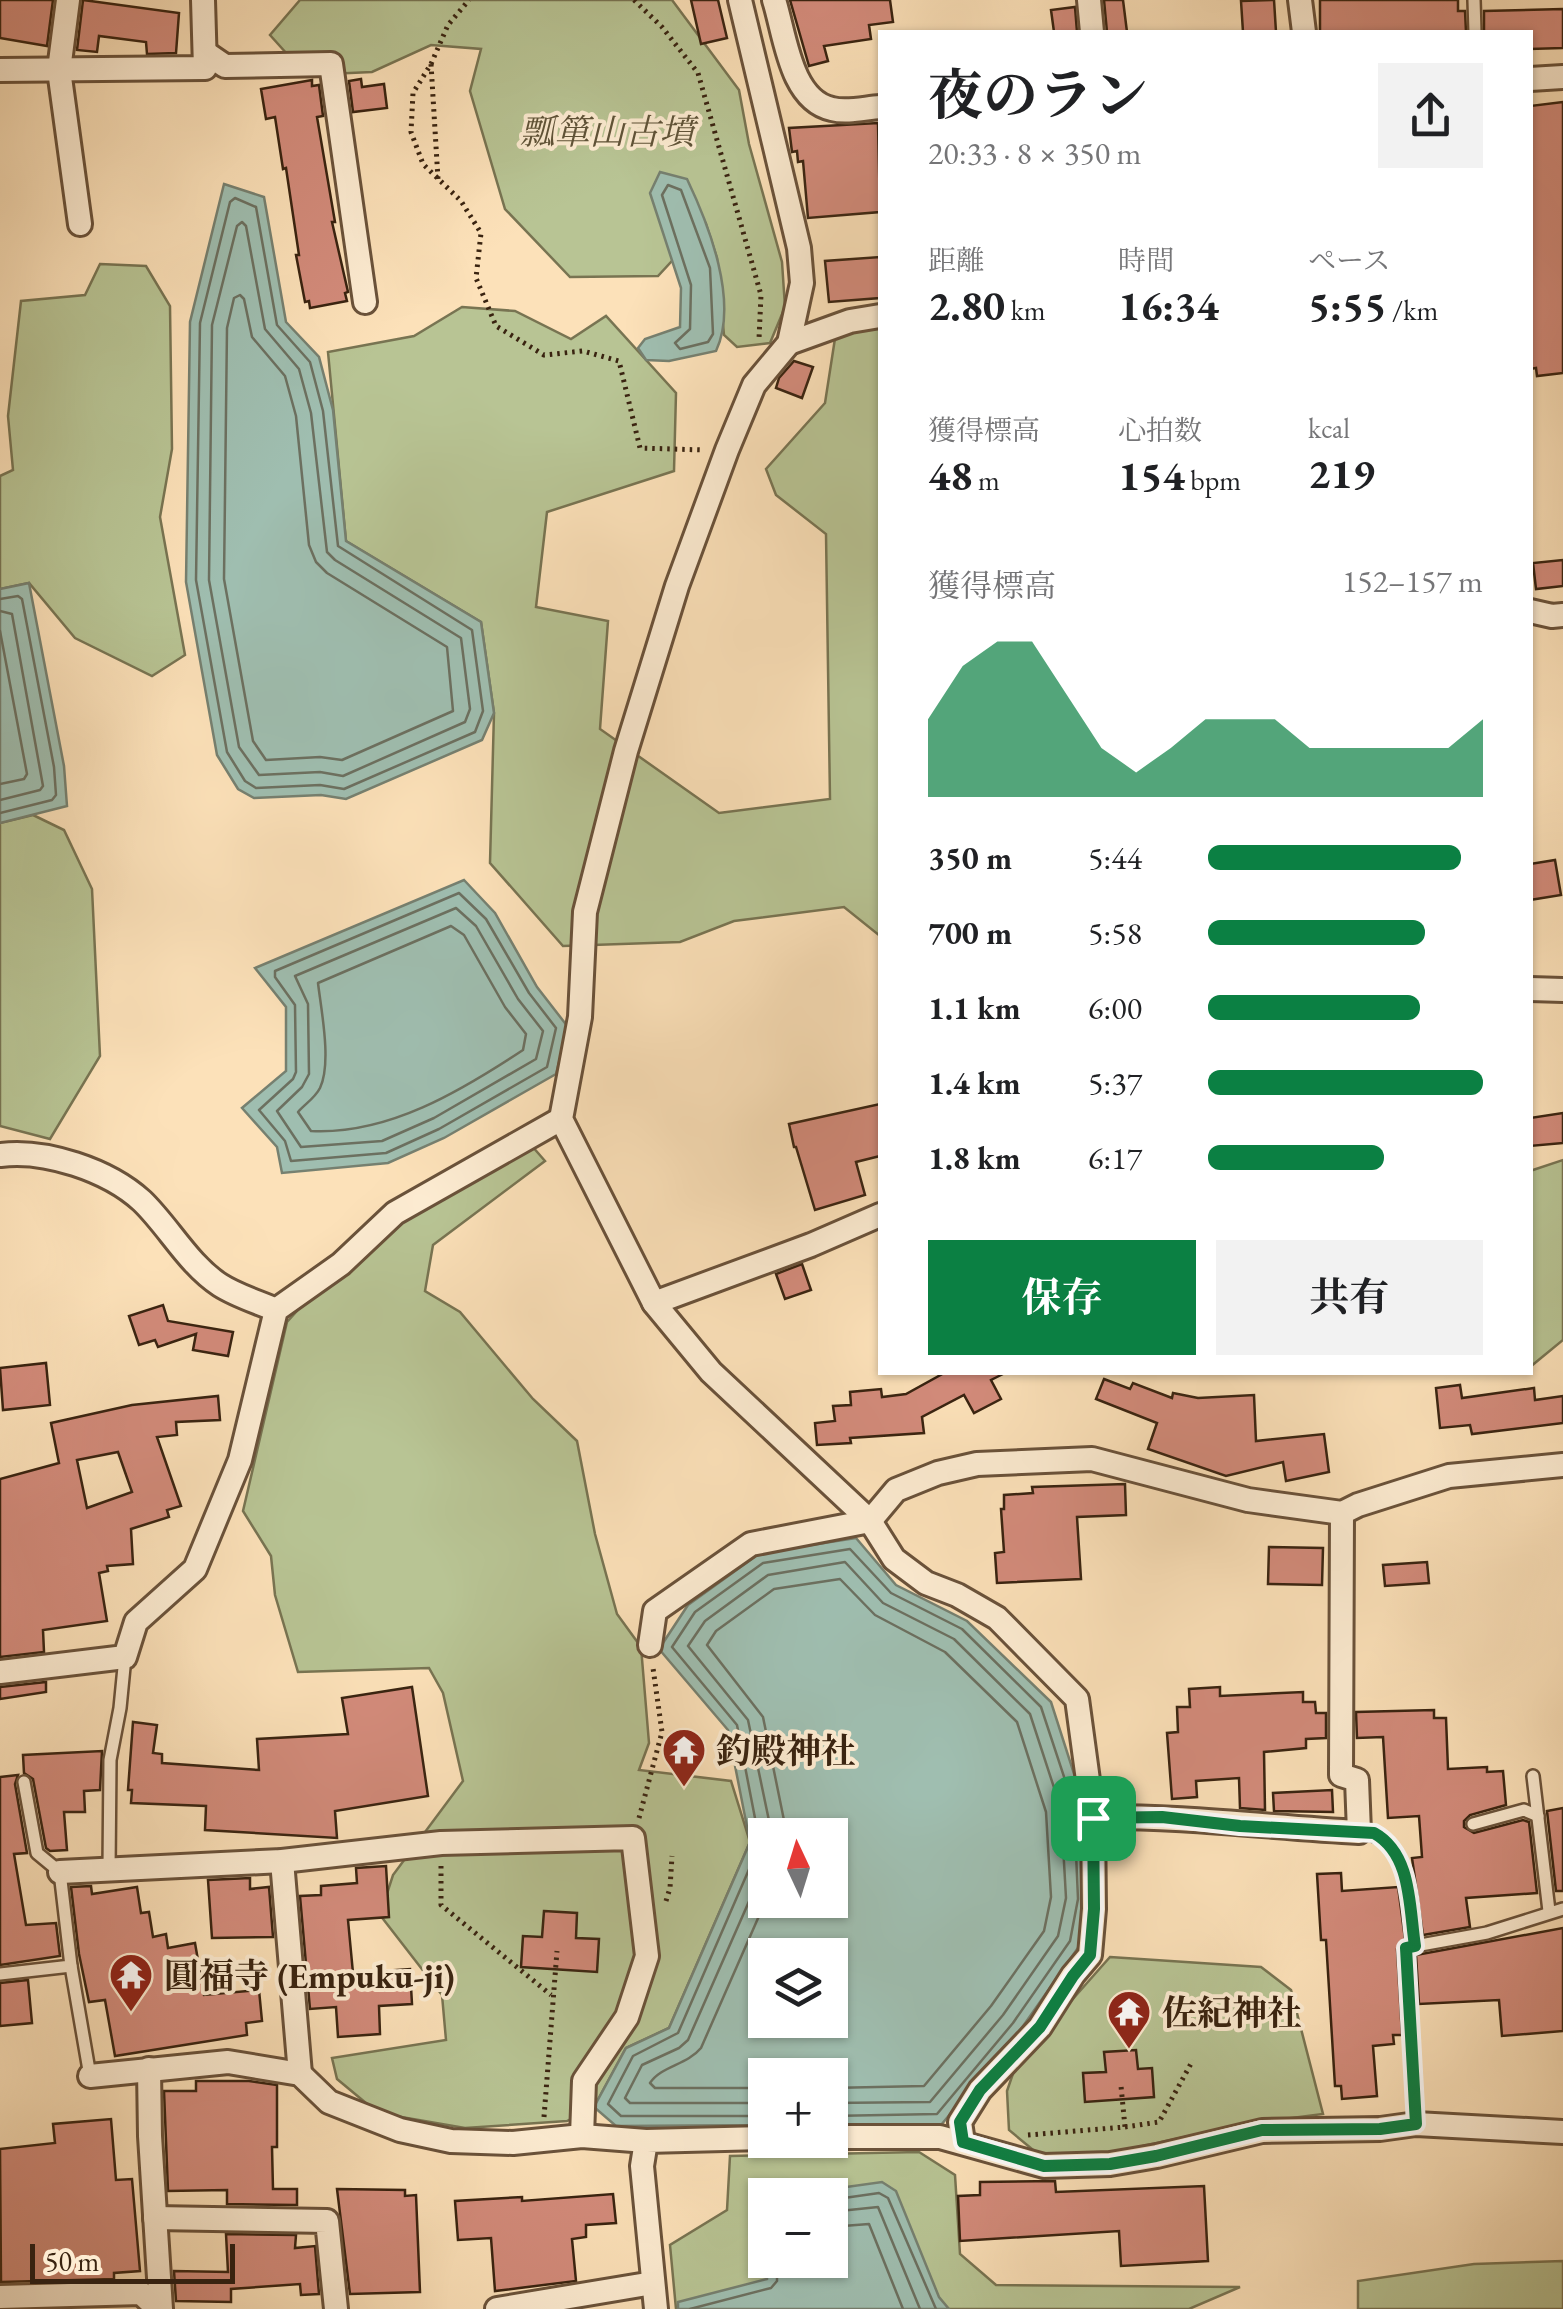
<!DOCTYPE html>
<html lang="ja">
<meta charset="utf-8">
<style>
:root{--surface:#fff;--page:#f2f2f2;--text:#202124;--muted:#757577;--accent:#0b8043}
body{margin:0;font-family:"EB Garamond","Noto Serif JP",serif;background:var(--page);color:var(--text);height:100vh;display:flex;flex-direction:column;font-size:38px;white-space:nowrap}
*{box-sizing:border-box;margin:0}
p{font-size:32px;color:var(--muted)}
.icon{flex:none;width:55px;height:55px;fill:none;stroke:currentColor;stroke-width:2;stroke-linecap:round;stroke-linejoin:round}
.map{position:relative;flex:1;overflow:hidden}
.drawer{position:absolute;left:878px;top:30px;width:655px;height:1345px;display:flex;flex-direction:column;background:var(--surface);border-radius:0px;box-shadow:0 2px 8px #0004}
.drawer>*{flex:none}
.needle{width:65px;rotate:356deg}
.tools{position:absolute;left:748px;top:1818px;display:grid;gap:20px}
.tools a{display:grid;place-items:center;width:100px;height:100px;border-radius:0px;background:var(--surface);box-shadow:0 2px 8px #0004;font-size:50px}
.scale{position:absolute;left:30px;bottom:25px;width:205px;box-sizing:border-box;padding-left:10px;border:5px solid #392310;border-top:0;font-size:28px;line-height:35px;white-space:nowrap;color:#392310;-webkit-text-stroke:8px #fdecd2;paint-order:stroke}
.pin{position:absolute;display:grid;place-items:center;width:85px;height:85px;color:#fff;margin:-42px;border-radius:20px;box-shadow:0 5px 15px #0006}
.round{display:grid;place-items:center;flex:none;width:105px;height:105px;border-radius:0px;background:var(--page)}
.summary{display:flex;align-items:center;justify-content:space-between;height:170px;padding:0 50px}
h1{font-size:55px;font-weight:700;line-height:75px}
.stats{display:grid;grid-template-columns:repeat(3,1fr);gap:15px;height:170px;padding:10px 50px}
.stats div{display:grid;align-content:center}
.stats b{font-size:42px;font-weight:700}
.stats small{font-size:28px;font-weight:400}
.stats p{font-size:28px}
.chart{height:280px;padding:20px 50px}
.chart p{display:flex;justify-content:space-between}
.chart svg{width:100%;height:180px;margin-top:10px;fill:var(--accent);opacity:.7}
.cta{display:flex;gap:20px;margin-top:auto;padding:20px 50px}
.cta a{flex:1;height:115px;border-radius:0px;background:var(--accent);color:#fff;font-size:40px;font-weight:700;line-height:115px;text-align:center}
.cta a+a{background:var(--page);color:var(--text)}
ul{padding:0 50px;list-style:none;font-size:32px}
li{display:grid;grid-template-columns:160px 120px 1fr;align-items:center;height:75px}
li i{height:25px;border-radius:12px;background:var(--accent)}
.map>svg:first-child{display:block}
.green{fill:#b8c494;stroke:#787452;stroke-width:2.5}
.water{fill:#9fbeb0;stroke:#768070;stroke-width:2.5;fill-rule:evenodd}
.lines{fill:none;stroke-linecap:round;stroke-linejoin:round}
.shore{stroke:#6c7060;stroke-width:2.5}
.building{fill:#d38b7b;stroke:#392310;stroke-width:2.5;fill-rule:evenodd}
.lane-casing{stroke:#6a523a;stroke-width:16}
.street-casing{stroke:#6a523a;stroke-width:28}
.path{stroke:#392310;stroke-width:5;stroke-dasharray:2.5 5;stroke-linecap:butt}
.lane{stroke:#fdecd2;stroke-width:11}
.street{stroke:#fdecd2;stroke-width:22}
.route-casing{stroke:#fff;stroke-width:20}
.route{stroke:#0b8043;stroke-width:12}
.labels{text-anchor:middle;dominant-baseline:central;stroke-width:8;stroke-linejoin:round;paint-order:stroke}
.park-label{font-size:35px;font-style:italic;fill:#5f5338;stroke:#fdecd2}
.poi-label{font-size:35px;font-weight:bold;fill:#392310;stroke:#fdecd2;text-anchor:start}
</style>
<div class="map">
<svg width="1563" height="2309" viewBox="0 0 1563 2309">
<rect width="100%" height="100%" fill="#fce1b9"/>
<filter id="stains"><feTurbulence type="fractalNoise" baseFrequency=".002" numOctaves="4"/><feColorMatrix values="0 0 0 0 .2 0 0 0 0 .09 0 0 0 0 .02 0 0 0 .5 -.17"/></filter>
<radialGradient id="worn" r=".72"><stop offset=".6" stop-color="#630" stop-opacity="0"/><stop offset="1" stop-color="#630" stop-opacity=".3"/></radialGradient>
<g class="green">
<polygon points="300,0 672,0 739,90 749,144 782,262 785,307 770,343 737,347 724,335 717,258 706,224 658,276 570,277 505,209 470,91 481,49 431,45 372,72 306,75 270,35"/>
<polygon points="100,264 146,266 170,306 172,449 160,517 185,655 152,676 75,638 29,583 0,589 0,476 13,470 8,416 21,301 85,295"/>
<polygon points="462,307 515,311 571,339 606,316 676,393 674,471 547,512 536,607 608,621 600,729 719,813 830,799 826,534 776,495 766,469 825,403 836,332 880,328 880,936 844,907 734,921 680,942 563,946 490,863 494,713 481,622 346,541 328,352 414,336"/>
<polygon points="33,815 64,830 92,889 100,1056 50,1139 0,1126 0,823"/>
<polygon points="518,1130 545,1161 433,1245 425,1291 460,1312 533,1399 577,1441 595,1534 617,1614 641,1647 649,1743 639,1770 731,1781 750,1842 669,2028 626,2048 594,2107 567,2121 465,2128 378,2113 337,2079 332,2058 446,2040 442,1995 380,1915 393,1875 463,1781 443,1693 429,1668 298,1672 275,1595 271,1556 243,1511 287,1322 397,1200"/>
<polygon points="1563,1160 1563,1340 1530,1367 1530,1171"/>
<polygon points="1110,1957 1261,1967 1291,1990 1323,2114 1245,2124 1087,2158 1038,2154 1009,2130 1007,2091 1017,2062"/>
<polygon points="919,2152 955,2175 960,2254 996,2285 1240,2287 1189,2309 941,2309 830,2195 765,2195 765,2260 791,2260 769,2309 676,2309 670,2245 727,2210 730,2156"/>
<polygon points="1563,2261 1563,2309 1358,2309 1358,2281 1474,2264"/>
</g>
<g class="water">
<path d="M660 172 687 179C709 225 739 302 716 351L669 361 646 360 638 348 645 339 680 327 681 288 650 193Z"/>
<polygon points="224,184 264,197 286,322 319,357 333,410 346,541 481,622 494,713 482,740 346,799 321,795 254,798 238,789 217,755 186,582 190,322"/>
<polygon points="29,583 64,766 67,806 0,823 0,589"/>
<polygon points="464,880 495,913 537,987 568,1027 556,1074 444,1138 388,1163 282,1173 277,1147 242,1108 286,1071 286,1007 255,968"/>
<path d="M856 1538 896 1585 967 1621 1051 1702 1084 1805 1088 1899 1080 1945 1021 2029 941 2125H830V2075H765V2125L616 2126 594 2107 626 2048 669 2028 750 1842 728 1730 659 1649 688 1605 760 1553ZM765 1835H830V1900H765ZM765 1955H830V2020H765Z"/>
<polygon points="882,2182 896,2191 939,2297 949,2309 678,2309 678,2302 767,2279 768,2260 830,2260 830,2195 789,2195"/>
</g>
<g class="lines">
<g class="shore">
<polygon points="668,185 681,190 710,268 713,334 708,342 680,349 675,343 690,329 691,285 662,195"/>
<polygon points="235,198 256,207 277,325 310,362 323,411 338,546 472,630 483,711 475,732 344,789 320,785 256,788 245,781 227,752 196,580 200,323 230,202"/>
<polygon points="242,222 246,226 265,329 299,369 311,413 327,552 335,560 461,638 470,709 465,722 343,776 320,772 259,775 239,747 209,580 212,325 237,226"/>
<polygon points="240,295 244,299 252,337 285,376 296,416 309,545 316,562 327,573 447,647 453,711 342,760 320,757 266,760 253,741 224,579 227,328 234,298"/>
<polyline points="0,599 18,596 22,599 54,767 56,795 52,800 0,813"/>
<polyline points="0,611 12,614 43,786 40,790 0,800"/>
<polyline points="0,631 27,774 24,779 0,784"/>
<polygon points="459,893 486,919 529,993 556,1028 547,1067 439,1129 386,1153 291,1161 285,1141 259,1110 293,1079 296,1072 295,1005 275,977 275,971"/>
<polygon points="456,908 476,926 518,999 543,1031 536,1059 434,1118 382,1141 301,1147 277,1111 302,1087 309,1074 308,1004 295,976"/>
<path d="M451 926 464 935 505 1007 526 1034 523 1050C461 1091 388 1135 311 1131L298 1112C305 1104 315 1098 320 1088 332 1063 321 1009 318 983Z"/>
<polyline points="772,1835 748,1720 688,1646 705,1621 768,1575 845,1562 883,1603 954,1639 1030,1714 1061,1809 1066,1898 1058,1936 1003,2015 930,2102 830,2103"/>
<polyline points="787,1835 763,1717 707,1645 716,1631 774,1589 840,1579 875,1615 945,1652 1017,1722 1046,1812 1051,1897 1044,1931 991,2006 924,2086 830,2088"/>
<polyline points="765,1865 688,2040 679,2048 642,2065 625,2098 630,2103 765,2103"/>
<path d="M765 2088H655L650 2083C661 2066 687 2065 701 2048L766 1900"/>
<polyline points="765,2116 621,2116 608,2104 633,2056 678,2033 760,1844 737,1725 672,1647 695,1612 763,1563 850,1549 891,1593 962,1629 1041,1707 1074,1807 1078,1899 1070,1941 1013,2023 937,2114 830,2116"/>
<polyline points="830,2200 879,2193 888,2198 936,2309"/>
<polyline points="830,2212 878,2207 920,2309"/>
<polyline points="830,2227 869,2224 903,2309"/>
<polyline points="690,2309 771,2288 777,2281 777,2260"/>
</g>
</g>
<g class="building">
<polygon points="0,0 53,0 47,46 0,38"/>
<polygon points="83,0 179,13 176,53 147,54 146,42 99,36 97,52 77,50"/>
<polygon points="691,0 718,0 727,38 701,44"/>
<polygon points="790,0 890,0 893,22 869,25 871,39 824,46 828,61 809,66"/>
<polygon points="1104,0 1123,0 1127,32 1107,32"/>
<polygon points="1274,0 1276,32 1243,32 1241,1"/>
<polygon points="1320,0 1458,0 1458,11 1465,11 1466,32 1320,32"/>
<polygon points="1075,7 1077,32 1054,32 1051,10"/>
<polygon points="1563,9 1563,48 1530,49 1530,32 1484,32 1484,11"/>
<polygon points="361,79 362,87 384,84 387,108 353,112 349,81"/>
<polygon points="312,80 312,86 319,85 323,116 317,117 335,222 332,222 348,292 345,293 347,301 310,308 309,301 305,302 296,255 299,255 286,168 283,169 275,117 266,119 261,89"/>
<polygon points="1563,102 1563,373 1537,376 1536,368 1530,369 1530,106"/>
<polygon points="878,123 880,212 808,218 803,161 798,162 797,151 792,152 789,128"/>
<polygon points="880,257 880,298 829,302 825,261"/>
<polygon points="794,361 813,367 802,398 776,388 779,378"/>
<polygon points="1563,560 1563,586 1536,589 1533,563"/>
<polygon points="1555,860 1561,895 1530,900 1530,864"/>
<polygon points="880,1104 880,1156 856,1162 865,1195 815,1210 796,1147 794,1147 789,1124"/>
<polygon points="1563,1113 1563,1143 1530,1146 1530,1118"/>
<polygon points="802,1264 811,1290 785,1299 776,1274"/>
<polygon points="163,1305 168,1321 233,1332 228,1356 193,1350 196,1334 158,1347 155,1340 139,1345 129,1316"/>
<polygon points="46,1363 50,1405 3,1410 0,1368"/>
<polygon points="946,1372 1005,1373 991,1380 1001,1399 974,1413 964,1395 922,1417 924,1433 850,1438 851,1443 817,1445 815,1423 835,1421 833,1406 851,1405 850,1392 881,1389 882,1397 906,1394"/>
<polygon points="1104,1379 1130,1389 1133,1383 1172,1398 1173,1393 1198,1398 1254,1395 1256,1441 1324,1434 1329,1472 1286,1481 1283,1462 1226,1476 1148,1449 1157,1423 1096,1399"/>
<polygon points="1460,1385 1462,1398 1534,1388 1535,1400 1563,1396 1563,1423 1472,1434 1470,1425 1440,1428 1436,1388"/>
<path d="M218 1396 220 1420 176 1422 177 1435 157 1437 181 1506 167 1510 169 1517 131 1529 133 1564 107 1566 108 1571 99 1573 107 1621 43 1630 44 1652 0 1657V1479L59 1463 51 1423 132 1405ZM118 1452 132 1492 87 1508 77 1460Z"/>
<polygon points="1125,1484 1126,1515 1077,1517 1081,1579 997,1583 995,1553 1004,1552 1001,1509 1004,1509 1004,1495 1033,1493 1032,1487"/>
<polygon points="1269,1547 1323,1548 1322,1585 1268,1584"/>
<polygon points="1427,1562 1429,1583 1385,1586 1383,1565"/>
<polygon points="46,1682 46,1692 0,1699 0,1687"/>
<polygon points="412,1687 428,1796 335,1811 337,1838 205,1830 206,1806 131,1803 132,1790 128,1790 133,1722 157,1725 153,1753 162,1754 162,1763 259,1770 257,1739 348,1734 342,1698"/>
<polygon points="1220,1687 1220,1696 1303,1692 1303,1702 1315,1702 1316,1713 1326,1713 1326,1738 1306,1739 1306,1748 1264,1752 1265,1810 1240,1808 1239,1778 1196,1781 1197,1797 1172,1799 1167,1733 1178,1732 1177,1707 1190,1707 1189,1689"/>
<polygon points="1434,1710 1434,1718 1446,1718 1448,1769 1487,1767 1487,1772 1503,1771 1506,1805 1470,1815 1464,1821 1464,1827 1474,1833 1523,1820 1529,1822 1537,1893 1466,1898 1470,1927 1423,1935 1412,1858 1422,1857 1419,1816 1388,1818 1383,1737 1357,1738 1356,1712"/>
<polygon points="102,1751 100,1790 84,1791 85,1812 64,1812 67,1850 50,1851 46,1848 33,1779 24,1773 23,1755"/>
<polygon points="18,1775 15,1784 27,1853 14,1854 26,1925 56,1923 60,1956 0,1965 0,1777"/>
<polygon points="1332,1790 1333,1812 1274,1811 1273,1793"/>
<polygon points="1563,1808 1563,1891 1556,1891 1547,1811"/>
<polygon points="386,1866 389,1917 348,1920 353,1973 410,1969 412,2004 379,2006 380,2034 338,2037 336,2007 310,2009 300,1896 321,1895 321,1886 357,1883 356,1868"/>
<polygon points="1341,1873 1342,1891 1398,1887 1399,1894 1405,1939 1397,1949 1402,2035 1393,2035 1394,2044 1373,2046 1377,2096 1342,2099 1341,2086 1335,2086 1326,1940 1321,1940 1317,1874"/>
<polygon points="250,1878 250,1889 269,1887 273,1937 212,1938 208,1880"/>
<polygon points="91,1886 92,1894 137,1887 141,1913 149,1912 153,1937 166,1934 168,1948 195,1943 204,1995 259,1990 262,2021 246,2023 247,2035 115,2056 105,2000 89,2002 79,1954 71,1887"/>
<polygon points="544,1911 577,1913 576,1938 599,1939 597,1972 521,1967 523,1936 542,1937"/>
<polygon points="1563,1928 1563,2031 1502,2036 1499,2000 1419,2004 1416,1955"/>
<polygon points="28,1980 32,2023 0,2026 0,1983"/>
<polygon points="1136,2050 1138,2069 1152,2068 1154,2097 1085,2102 1083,2073 1106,2072 1104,2052"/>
<polygon points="196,2081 249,2081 277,2085 277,2147 272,2147 273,2189 297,2189 297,2205 227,2204 227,2190 168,2191 164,2091 196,2091"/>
<polygon points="111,2119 116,2180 132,2179 140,2271 114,2273 114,2279 1,2282 0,2149 55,2143 53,2124"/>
<polygon points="1055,2181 1056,2192 1204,2186 1208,2261 1121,2266 1119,2231 960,2241 958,2196 980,2195 980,2182"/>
<polygon points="337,2189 405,2190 405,2196 416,2195 420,2292 350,2294"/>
<polygon points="613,2194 616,2223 586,2225 586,2237 572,2239 576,2281 495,2291 491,2238 458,2240 455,2201 522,2197 522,2201"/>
<polygon points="226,2234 296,2235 295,2248 315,2246 319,2294 301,2295 300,2284 231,2289 231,2302 176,2301 174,2271 228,2272"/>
</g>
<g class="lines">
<defs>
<g id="lane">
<polyline points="1474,0 1475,32"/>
<polyline points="1533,1776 1549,1911"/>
<polyline points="1473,1824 1524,1810 1538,1816"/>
<path d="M1359 1832C1413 1837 1408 1903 1415 1946L1406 1948 1416 2124"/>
<polyline points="109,1870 110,1760 120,1708 125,1657"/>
<polyline points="1415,1946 1487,1933 1563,1909"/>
<polyline points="71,1966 90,2076"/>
<polyline points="0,1974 71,1966 60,1872 37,1853 24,1782"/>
</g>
<g id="street">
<polyline points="68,0 59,70 80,224"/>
<polyline points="740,0 799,248 802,283 789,343 754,385 727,450 677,586 626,751 585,912 580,1017 561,1119 654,1303 711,1372 870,1521 894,1559 926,1583 957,1595 997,1618 1077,1699 1093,1817 1094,1909 1090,1955 1073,1975 1040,2027 980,2090 960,2122 963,2142"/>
<path d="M774 0C785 34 790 100 832 109 847 113 865 108 880 107"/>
<polyline points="1089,0 1092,32"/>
<polyline points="1300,0 1304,32"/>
<polyline points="206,53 225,66 331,64 365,302"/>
<polyline points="0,70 205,68 203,0"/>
<polyline points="1530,79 1563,77"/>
<polyline points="789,343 850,321 880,316"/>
<polyline points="1530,611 1552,616 1563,615"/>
<polyline points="1530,989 1563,990"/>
<path d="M0 1155C45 1149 108 1170 142 1201 169 1227 188 1264 220 1285 237 1296 258 1302 276 1310"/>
<polyline points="654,1303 811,1245 880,1215"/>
<polyline points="650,1645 655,1611 751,1544 870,1521 896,1490 938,1473 977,1464 1092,1459 1248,1500 1342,1513 1358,1505 1449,1476 1563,1465"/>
<polyline points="0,1672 125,1657 136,1622 195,1569 240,1460 276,1310 341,1264 395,1213 561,1119"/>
<path d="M1093 1817C1182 1816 1270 1827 1359 1832L1357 1780 1341 1775 1342 1513"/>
<polyline points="282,1861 300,2074"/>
<polyline points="60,1872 282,1861 441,1843 633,1838 647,1956 627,2017 584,2081 582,2136"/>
<polyline points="149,2069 150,2136 161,2309"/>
<polyline points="90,2076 228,2062 300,2074 329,2102 400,2130 451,2141 513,2143 582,2136 646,2141"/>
<polyline points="830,2137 940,2137 1044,2166 1110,2164 1157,2156 1262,2131 1380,2129 1416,2124 1563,2132"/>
<polyline points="155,2218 327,2221 336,2309"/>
<polyline points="0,2297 141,2293 158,2309"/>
<polyline points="497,2309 653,2283"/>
<polyline points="656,2309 642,2166 646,2141 765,2138"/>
</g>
</defs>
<use href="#lane" class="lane-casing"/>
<use href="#street" class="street-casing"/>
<g class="path">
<polyline points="634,0 662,27 698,73 761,295 759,339"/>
<polyline points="431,64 448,25 469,0"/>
<polyline points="438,179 431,64 413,93 411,132 423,164 461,201 481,233 476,278 496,326 544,355 583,351 619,361 640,448 704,450"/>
<polyline points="639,1818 662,1732 653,1668"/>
<polyline points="441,1866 441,1905 551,1995"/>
<polyline points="666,1901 670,1888 672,1856"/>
<polyline points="544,2117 557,1951"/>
<polyline points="1125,2127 1159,2122 1193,2060"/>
<polyline points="1028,2135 1125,2127 1121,2086"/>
</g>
<use href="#lane" class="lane"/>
<use href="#street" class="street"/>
</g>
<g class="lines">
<defs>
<path id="route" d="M1162 1817 1240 1826 1374 1833C1412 1854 1409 1907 1415 1946L1406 1948 1416 2124 1380 2129 1262 2130 1156 2156 1110 2164 1044 2166 963 2142 960 2122 980 2090 1040 2027 1073 1976 1090 1955 1094 1909 1093 1818Z"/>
</defs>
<use href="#route" class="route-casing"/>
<use href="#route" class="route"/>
</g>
<defs>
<symbol id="temple-pin" viewBox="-11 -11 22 30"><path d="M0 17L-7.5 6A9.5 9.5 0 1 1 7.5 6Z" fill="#8f2418" stroke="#fdecd2"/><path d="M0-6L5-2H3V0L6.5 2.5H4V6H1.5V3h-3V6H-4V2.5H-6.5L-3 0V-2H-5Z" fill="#fff"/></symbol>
</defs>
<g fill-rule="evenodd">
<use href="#temple-pin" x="659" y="1725" width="50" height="68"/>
<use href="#temple-pin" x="106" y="1950" width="50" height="68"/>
<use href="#temple-pin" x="1104" y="1987" width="50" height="68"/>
</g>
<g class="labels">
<g class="park-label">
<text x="607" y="131">瓢箪山古墳</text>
</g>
<g class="poi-label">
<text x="716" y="1750">釣殿神社</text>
<text x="164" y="1975">圓福寺 (Empuku-ji)</text>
<text x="1162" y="2012">佐紀神社</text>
</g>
</g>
<rect width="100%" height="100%" filter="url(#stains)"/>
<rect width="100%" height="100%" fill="url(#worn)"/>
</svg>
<div class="tools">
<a><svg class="needle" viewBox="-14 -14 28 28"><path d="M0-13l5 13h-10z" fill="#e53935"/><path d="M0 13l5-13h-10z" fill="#757577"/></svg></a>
<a><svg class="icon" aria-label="layers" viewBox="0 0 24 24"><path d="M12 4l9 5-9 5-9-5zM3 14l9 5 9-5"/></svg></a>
<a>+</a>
<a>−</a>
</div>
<div class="scale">50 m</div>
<div class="pin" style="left:1093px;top:1818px;background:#1e9e55"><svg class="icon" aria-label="arrive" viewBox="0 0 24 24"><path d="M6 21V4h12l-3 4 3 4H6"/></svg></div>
<section class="drawer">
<div class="summary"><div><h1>夜のラン</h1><p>20:33 · 8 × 350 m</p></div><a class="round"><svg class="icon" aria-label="share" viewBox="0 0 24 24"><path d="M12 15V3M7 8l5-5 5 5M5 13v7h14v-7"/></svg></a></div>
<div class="stats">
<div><p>距離</p><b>2.80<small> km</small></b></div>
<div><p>時間</p><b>16:34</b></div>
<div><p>ペース</p><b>5:55<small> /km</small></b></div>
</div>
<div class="stats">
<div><p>獲得標高</p><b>48<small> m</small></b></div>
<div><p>心拍数</p><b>154<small> bpm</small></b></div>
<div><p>kcal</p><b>219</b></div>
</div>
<div class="chart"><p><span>獲得標高</span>152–157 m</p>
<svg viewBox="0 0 160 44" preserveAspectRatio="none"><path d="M0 44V25L10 12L20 6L30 6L40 19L50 32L60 38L70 32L80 25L90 25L100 25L110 32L120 32L130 32L140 32L150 32L160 25V44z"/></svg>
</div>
<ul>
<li><b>350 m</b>5:44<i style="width:92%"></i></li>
<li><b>700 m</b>5:58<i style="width:79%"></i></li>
<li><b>1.1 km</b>6:00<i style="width:77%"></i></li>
<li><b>1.4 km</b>5:37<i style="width:100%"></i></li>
<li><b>1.8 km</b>6:17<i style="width:64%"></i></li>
</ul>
<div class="cta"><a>保存</a><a>共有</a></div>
</section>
</div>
